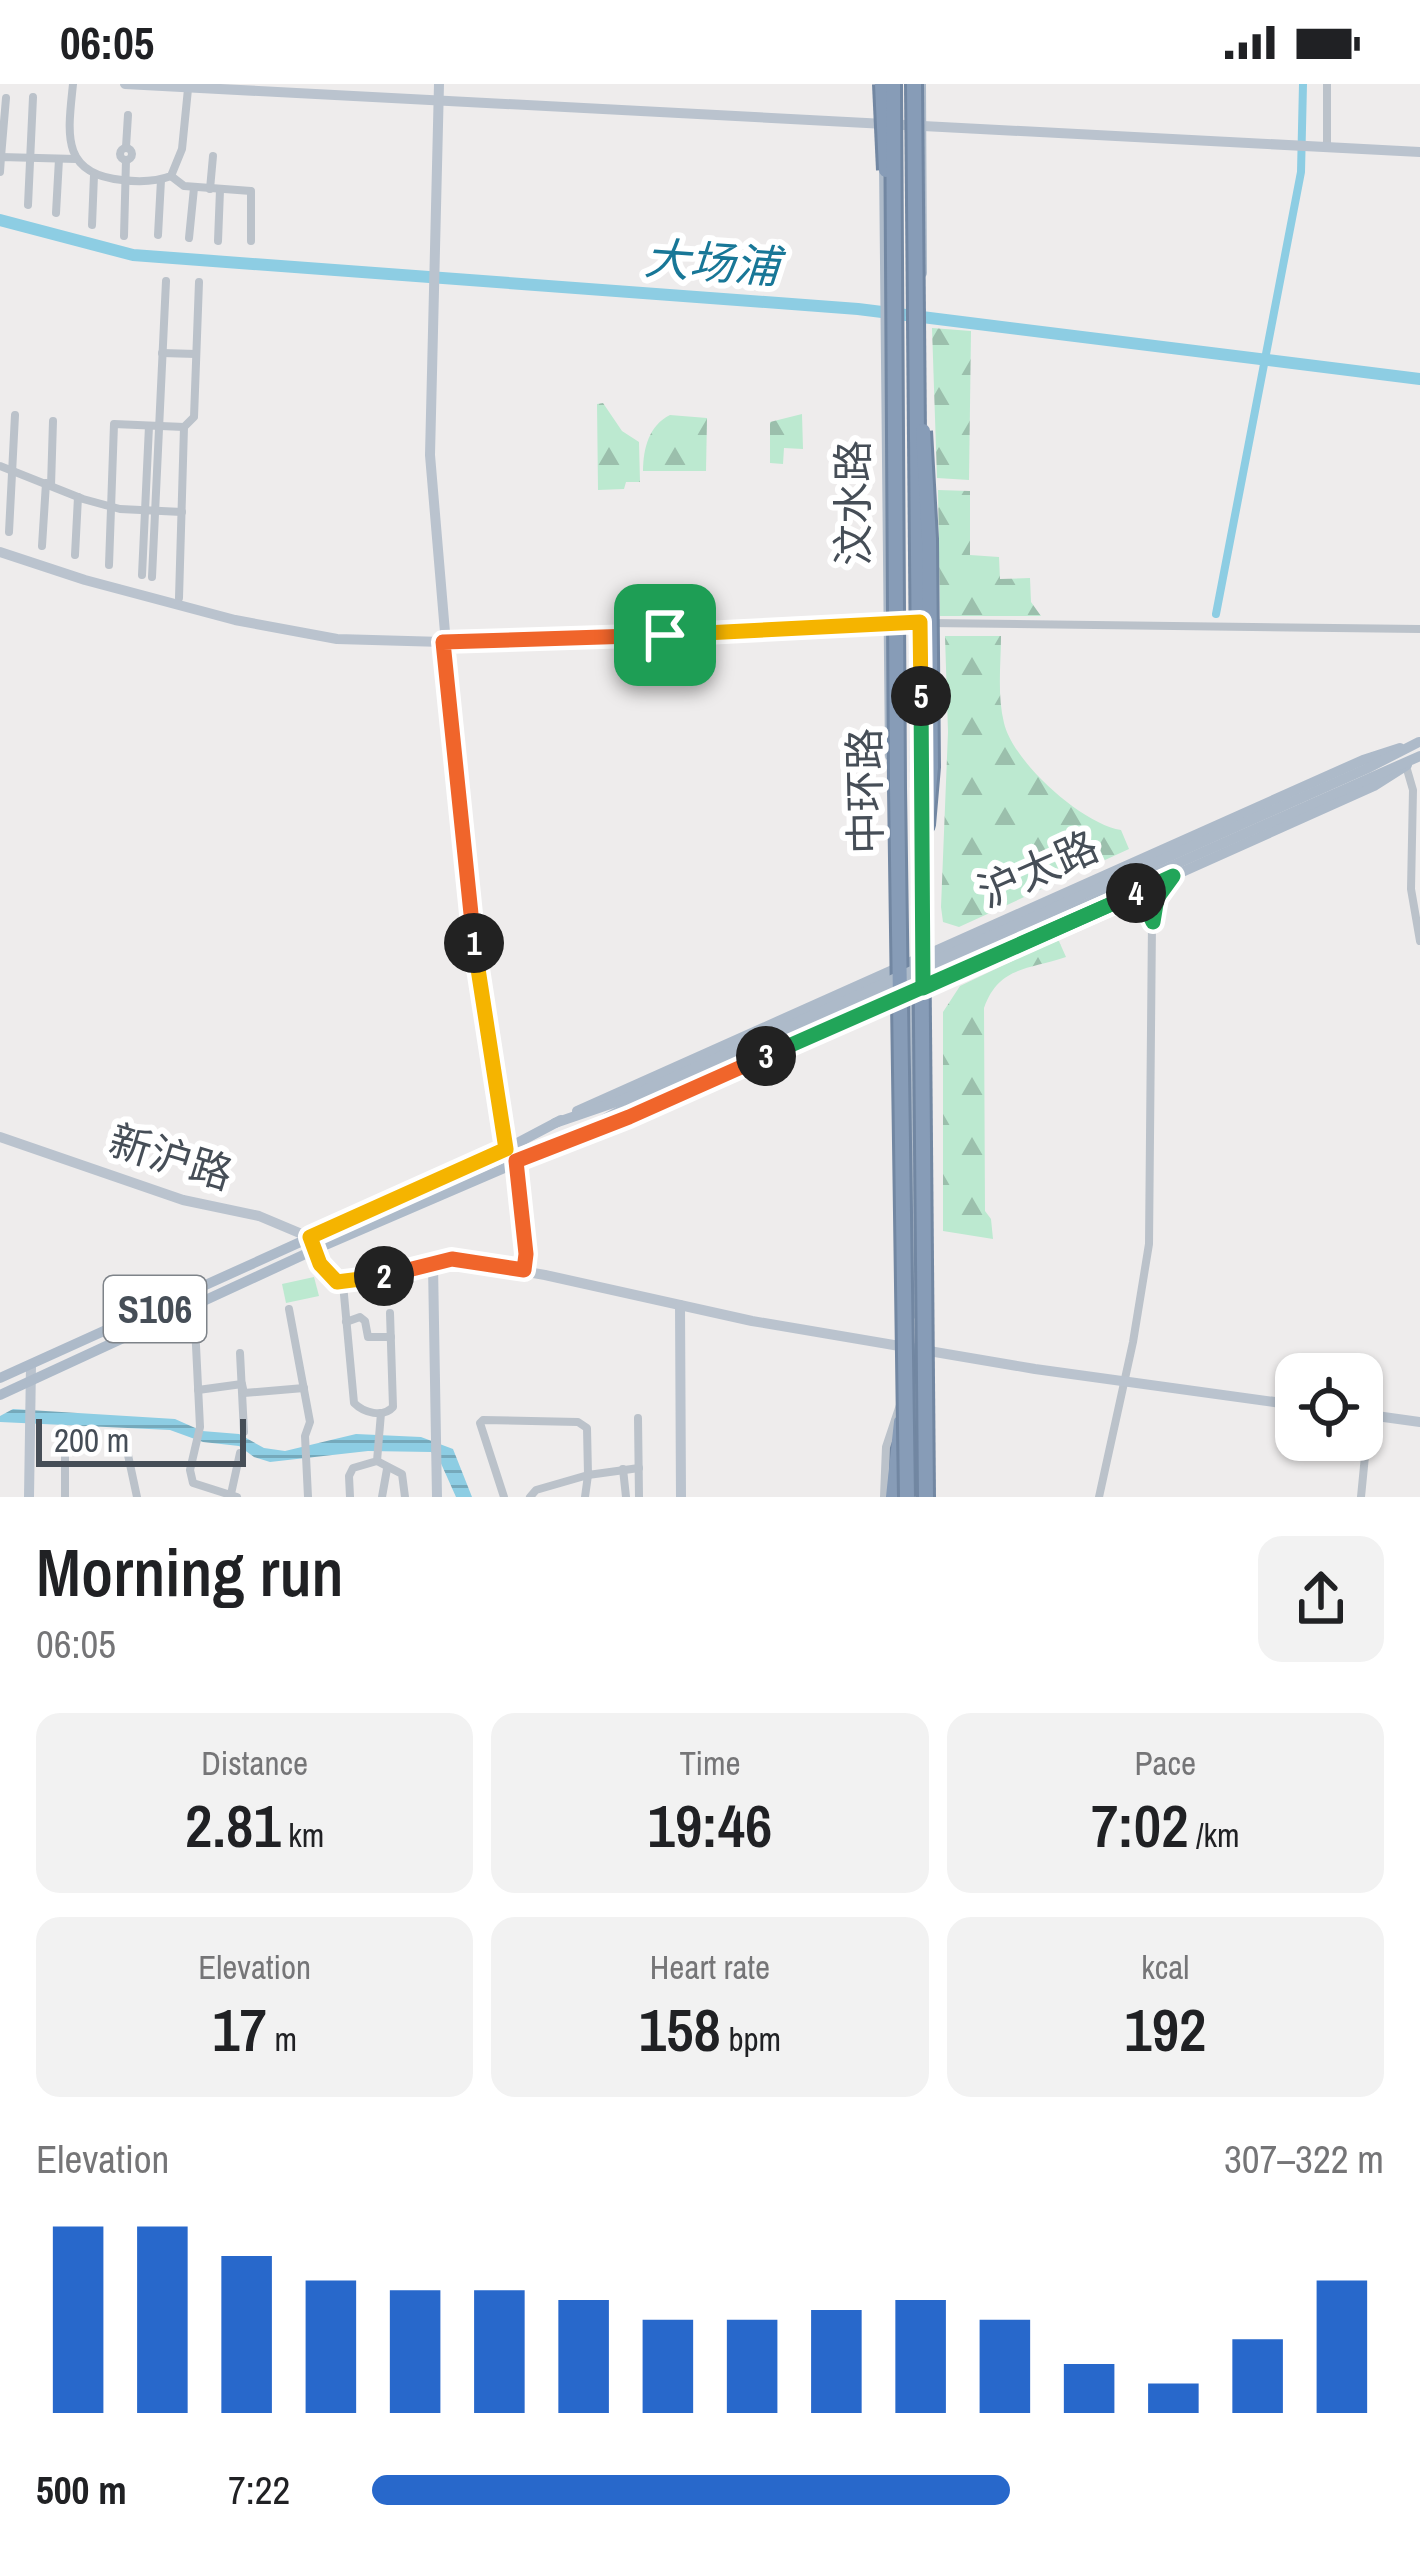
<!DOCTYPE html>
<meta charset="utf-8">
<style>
:root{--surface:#fff;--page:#f2f2f2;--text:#202124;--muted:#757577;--accent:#2868cb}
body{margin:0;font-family:"Archivo Narrow","Noto Sans SC",sans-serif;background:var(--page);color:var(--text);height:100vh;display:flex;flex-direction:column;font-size:45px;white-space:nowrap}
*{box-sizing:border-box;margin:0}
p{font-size:39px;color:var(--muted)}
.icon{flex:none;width:66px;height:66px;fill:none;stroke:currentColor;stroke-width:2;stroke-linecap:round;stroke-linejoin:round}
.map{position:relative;height:1413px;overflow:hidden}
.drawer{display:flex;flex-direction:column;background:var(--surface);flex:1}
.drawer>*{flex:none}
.buttons{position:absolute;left:1275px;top:1269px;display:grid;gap:24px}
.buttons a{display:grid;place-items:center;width:108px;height:108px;border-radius:24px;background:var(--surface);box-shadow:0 3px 9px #0004;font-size:60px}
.scale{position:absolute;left:36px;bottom:30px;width:210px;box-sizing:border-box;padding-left:12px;border:6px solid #464e57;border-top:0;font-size:33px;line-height:42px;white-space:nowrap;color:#464e57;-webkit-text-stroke:9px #fff;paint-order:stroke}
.pin{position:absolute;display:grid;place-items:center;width:102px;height:102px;color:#fff;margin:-51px;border-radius:24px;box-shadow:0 6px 18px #0006}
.km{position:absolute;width:60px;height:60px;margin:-30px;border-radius:50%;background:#222;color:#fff;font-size:33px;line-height:60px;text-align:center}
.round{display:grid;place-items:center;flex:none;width:126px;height:126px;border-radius:24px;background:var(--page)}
.head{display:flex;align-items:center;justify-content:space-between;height:204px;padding:0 36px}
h1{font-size:66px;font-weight:600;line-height:90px}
.stats{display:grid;grid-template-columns:repeat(3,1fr);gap:18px;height:204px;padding:12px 36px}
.stats div{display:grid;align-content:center;border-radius:24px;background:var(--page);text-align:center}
.stats b{font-size:60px;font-weight:600}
.stats small{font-size:33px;font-weight:400}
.stats p{font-size:33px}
.chart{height:336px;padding:24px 36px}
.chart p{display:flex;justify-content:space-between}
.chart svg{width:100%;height:216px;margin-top:12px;stroke:var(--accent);stroke-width:6}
ul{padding:0 36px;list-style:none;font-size:39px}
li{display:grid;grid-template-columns:192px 144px 1fr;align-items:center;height:90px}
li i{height:30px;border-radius:15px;background:var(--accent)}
.status{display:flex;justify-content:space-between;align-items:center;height:84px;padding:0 60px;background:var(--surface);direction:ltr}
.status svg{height:33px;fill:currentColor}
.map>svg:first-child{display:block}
.forest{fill:url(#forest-firs)}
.park{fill:#bce9d0}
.water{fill:url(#water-rules)}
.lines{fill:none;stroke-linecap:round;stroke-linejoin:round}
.canal{stroke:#8dcde3;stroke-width:8}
.river{stroke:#8dcde3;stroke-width:12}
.highway-casing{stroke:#7287a2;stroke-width:20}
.street{stroke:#bbc2ca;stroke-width:8}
.secondary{stroke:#bac3ce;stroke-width:10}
.primary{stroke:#adbac9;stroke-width:10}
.highway{stroke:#879cb7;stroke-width:14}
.highway-bridge-casing{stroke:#7287a2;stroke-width:20;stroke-linecap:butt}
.primary-bridge{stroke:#adbac9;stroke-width:10}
.highway-bridge{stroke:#879cb7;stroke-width:14}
.split-1-casing{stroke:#fff;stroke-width:24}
.split-2-casing{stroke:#fff;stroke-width:24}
.split-3-casing{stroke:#fff;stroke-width:24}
.split-4-casing{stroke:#fff;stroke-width:24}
.split-5-casing{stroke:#fff;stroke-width:24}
.split-6-casing{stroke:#fff;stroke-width:24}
.split-1{stroke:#f0652b;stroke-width:15}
.split-2{stroke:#f5b400;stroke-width:15}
.split-3{stroke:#f0652b;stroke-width:15}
.split-4{stroke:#22a559;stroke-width:15}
.split-5{stroke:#22a559;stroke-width:15}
.split-6{stroke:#f5b400;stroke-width:15}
.labels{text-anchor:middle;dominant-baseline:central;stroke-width:12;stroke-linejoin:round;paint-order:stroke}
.shield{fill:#fff;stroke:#7e8389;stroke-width:3}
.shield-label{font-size:39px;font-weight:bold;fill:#464e57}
.street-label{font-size:42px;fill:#464e57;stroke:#fff}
.water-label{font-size:45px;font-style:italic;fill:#187797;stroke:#fff}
</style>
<div class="status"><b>06:05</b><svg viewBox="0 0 49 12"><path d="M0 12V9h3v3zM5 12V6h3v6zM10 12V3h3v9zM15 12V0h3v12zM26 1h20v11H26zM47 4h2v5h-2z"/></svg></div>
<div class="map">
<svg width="1420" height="1413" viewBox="0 0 1420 1413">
<defs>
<pattern id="forest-firs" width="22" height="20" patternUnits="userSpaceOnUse" patternTransform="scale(3)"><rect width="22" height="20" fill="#bce9d0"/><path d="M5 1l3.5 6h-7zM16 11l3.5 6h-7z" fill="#9bbfac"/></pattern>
<pattern id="water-rules" width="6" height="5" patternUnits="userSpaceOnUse" patternTransform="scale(3)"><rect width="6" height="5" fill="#8dcde3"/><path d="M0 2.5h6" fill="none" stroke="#75a9bb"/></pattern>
</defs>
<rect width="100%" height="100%" fill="#eeecec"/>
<g class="forest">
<polygon points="932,244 971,247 969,396 937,394"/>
<polygon points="603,319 622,347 639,358 640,398 626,398 624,405 598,406 597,320"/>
<polygon points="802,330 803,365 784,364 783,380 770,379 770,338"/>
<path d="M670 331 707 334 706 387H643C643 365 649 341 670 331Z"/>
<polygon points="938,406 970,407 970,471 999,473 1000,495 1030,494 1031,518 1041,532 940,532"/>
<path d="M945 552H1001C1001 579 997 611 1004 639 1013 678 1082 740 1121 746L1129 765 959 843 943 838 941 823 948 648Z"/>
<path d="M1058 855 1066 873C1028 886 999 882 984 924L985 1127 991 1135 993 1155 943 1147V928L960 902Z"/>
</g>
<polygon class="park" points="314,1193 319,1212 286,1219 282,1200"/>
<polygon class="water" points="13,1325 175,1335 202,1347 239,1350 264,1364 285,1367 356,1350 421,1353 453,1365 472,1413 456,1413 439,1375 431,1368 368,1367 270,1378 254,1373 239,1362 203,1358 170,1346 0,1338 0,1332"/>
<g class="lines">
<polyline class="canal" points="1216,530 1301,88 1303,0"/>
<polyline class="river" points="0,136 133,171 858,225 1420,295"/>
<defs>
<g id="highway">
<polyline points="926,741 931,683"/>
<polyline points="893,1413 901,1338"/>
</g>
</defs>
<use href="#highway" class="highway-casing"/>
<g class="street">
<path d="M73 0C68 49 60 90 122 96 138 98 155 98 171 92L182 65 188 5"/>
<polyline points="1327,0 1327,63"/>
<polyline points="126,63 128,31"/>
<circle cx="126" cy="70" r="6"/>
<polyline points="1,73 6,14"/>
<polyline points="0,88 1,73 76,75"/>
<polyline points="171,92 184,102 251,107 251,157"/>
<polyline points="210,105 213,72"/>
<polyline points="28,121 33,13"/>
<polyline points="56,129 59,75"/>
<polyline points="92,141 94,91"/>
<polyline points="158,151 161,96"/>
<polyline points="124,152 126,76"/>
<polyline points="189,154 194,104"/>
<polyline points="218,157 220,106"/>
<polyline points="162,269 196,270"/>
<polyline points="0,382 83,415 120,425 182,428"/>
<polyline points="51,402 53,337"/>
<polyline points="9,448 15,331"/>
<polyline points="42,462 46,399"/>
<polyline points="75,471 78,413"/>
<polyline points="109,481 114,340 184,343"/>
<polyline points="142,491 149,342"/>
<polyline points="152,493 166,197"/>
<polyline points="179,514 184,343 194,333 199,198"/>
<polyline points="928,539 1420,545"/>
<polyline points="1406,682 1413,706 1411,805 1420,857"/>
<polyline points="1125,814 1140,818 1151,830"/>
<polyline points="516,1077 524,1186"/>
<path d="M343 1200 354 1319C364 1329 383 1334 393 1323L390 1229"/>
<polyline points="194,1221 200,1343 190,1386 193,1399 237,1413"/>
<polyline points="289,1225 310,1338 305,1352 308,1413"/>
<polyline points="346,1238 360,1233 365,1237 368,1253 391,1253"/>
<polyline points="240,1269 244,1348"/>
<polyline points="198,1306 242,1300 244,1309 304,1304"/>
<polyline points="638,1334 639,1413"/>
<polyline points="125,1357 137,1413"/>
<polyline points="377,1377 402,1390 405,1413"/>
<polyline points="623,1385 626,1413"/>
<polyline points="231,1410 240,1369"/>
<polyline points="65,1413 65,1360"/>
<polyline points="350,1413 349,1392 353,1384 377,1377 381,1329"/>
<polyline points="382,1413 387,1385"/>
<polyline points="504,1413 480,1339 483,1336 578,1338 587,1344 588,1391 639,1384"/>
<polyline points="530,1413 536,1406 588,1391 585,1413"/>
<polyline points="884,1413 886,1363 901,1318"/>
<polyline points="1099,1413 1133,1258 1149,1160 1152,838 1157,814 1168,798"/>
<polyline points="1361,1413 1369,1331"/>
</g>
<g class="secondary">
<polyline points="125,0 1420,68"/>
<polyline points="439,0 430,371 464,773 506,1065"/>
<polyline points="0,468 85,496 235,536 337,555 443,558 920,538"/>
<polyline points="0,1053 183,1116 259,1132 309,1153 326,1190 343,1200 458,1176 545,1191 752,1237 1035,1285 1296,1321"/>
<polyline points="433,1181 437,1413"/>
<polyline points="680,1221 681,1413"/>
<polyline points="1362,1330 1420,1338"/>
<polyline points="29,1413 31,1281"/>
</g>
<g class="primary">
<polyline points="921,0 922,189"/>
<polyline points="884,79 890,672"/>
<polyline points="915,905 917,1192"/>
<polyline points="577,1027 1363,676 1400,664"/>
<polyline points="911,1183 911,1231"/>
<polyline points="912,1267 916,1413"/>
<polyline points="0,1294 506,1065 561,1036"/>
<polyline points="0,1311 314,1166 923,904 1374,702 1407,681"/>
</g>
<use href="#highway" class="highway"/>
<defs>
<g id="highway-bridge">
<polyline points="882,0 886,86"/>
<polyline points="893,0 897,704 907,1413"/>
<polyline points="914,0 926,1413"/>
<polyline points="923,347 929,455 931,683"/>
</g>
</defs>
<use href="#highway-bridge" class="highway-bridge-casing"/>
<g class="primary-bridge">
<polyline points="555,1039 622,1016 1366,685 1419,658"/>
<polyline points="562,1058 625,1024 1420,672"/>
</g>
<use href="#highway-bridge" class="highway-bridge"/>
</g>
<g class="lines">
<defs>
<polyline id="split-1" points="474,859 443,558 665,551"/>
<polyline id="split-2" points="384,1192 337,1198 320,1180 310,1153 506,1065 474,859"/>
<polyline id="split-3" points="384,1192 452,1175 524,1186 526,1170 516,1077 629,1033 766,972"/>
<polyline id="split-4" points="766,972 1125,814 1145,821 1153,838 1157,814 1173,792 1136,809"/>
<polyline id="split-5" points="921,612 923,904 1136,809"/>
<polyline id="split-6" points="665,551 920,538 921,612"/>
</defs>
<use href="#split-1" class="split-1-casing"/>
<use href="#split-2" class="split-2-casing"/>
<use href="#split-3" class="split-3-casing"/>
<use href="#split-4" class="split-4-casing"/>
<use href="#split-5" class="split-5-casing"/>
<use href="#split-6" class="split-6-casing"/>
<use href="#split-1" class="split-1"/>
<use href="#split-2" class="split-2"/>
<use href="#split-3" class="split-3"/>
<use href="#split-4" class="split-4"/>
<use href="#split-5" class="split-5"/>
<use href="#split-6" class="split-6"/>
</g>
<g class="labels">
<rect class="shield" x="104" y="1192" width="102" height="66" rx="9"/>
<g class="shield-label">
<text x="155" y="1225">S106</text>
</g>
<g class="street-label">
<text transform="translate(853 419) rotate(-90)">汶水路</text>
<text transform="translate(865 707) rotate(-91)">中环路</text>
<text transform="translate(1038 785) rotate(-24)">沪太路</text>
<text transform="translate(171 1073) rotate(17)">新沪路</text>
</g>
<g class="water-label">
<text transform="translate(712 178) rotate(4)">大场浦</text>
</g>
</g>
</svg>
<div class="buttons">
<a><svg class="icon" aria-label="locate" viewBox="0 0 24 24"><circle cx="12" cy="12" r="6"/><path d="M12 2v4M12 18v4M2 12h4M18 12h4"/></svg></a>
</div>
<div class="scale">200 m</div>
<div class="pin" style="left:665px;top:551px;background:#1e9e55"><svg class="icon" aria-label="arrive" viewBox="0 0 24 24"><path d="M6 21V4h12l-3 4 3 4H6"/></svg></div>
<b class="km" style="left:474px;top:859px">1</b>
<b class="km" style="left:384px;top:1192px">2</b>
<b class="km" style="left:766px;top:972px">3</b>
<b class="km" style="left:1136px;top:809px">4</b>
<b class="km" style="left:921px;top:612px">5</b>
</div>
<section class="drawer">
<div class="head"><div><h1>Morning run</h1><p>06:05</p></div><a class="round"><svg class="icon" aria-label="share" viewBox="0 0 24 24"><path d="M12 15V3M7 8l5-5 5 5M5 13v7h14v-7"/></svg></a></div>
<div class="stats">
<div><p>Distance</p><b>2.81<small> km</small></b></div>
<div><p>Time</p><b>19:46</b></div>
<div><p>Pace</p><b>7:02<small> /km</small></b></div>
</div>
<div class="stats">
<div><p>Elevation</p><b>17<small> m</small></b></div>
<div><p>Heart rate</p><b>158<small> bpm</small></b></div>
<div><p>kcal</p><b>192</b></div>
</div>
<div class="chart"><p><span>Elevation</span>307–322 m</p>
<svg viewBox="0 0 160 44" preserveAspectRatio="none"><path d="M5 44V6M15 44V6M25 44V12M35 44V17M45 44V19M55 44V19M65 44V21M75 44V25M85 44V25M95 44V23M105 44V21M115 44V25M125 44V34M135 44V38M145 44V29M155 44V17"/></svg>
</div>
<ul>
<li><b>500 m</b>7:22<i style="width:63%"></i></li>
</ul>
</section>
